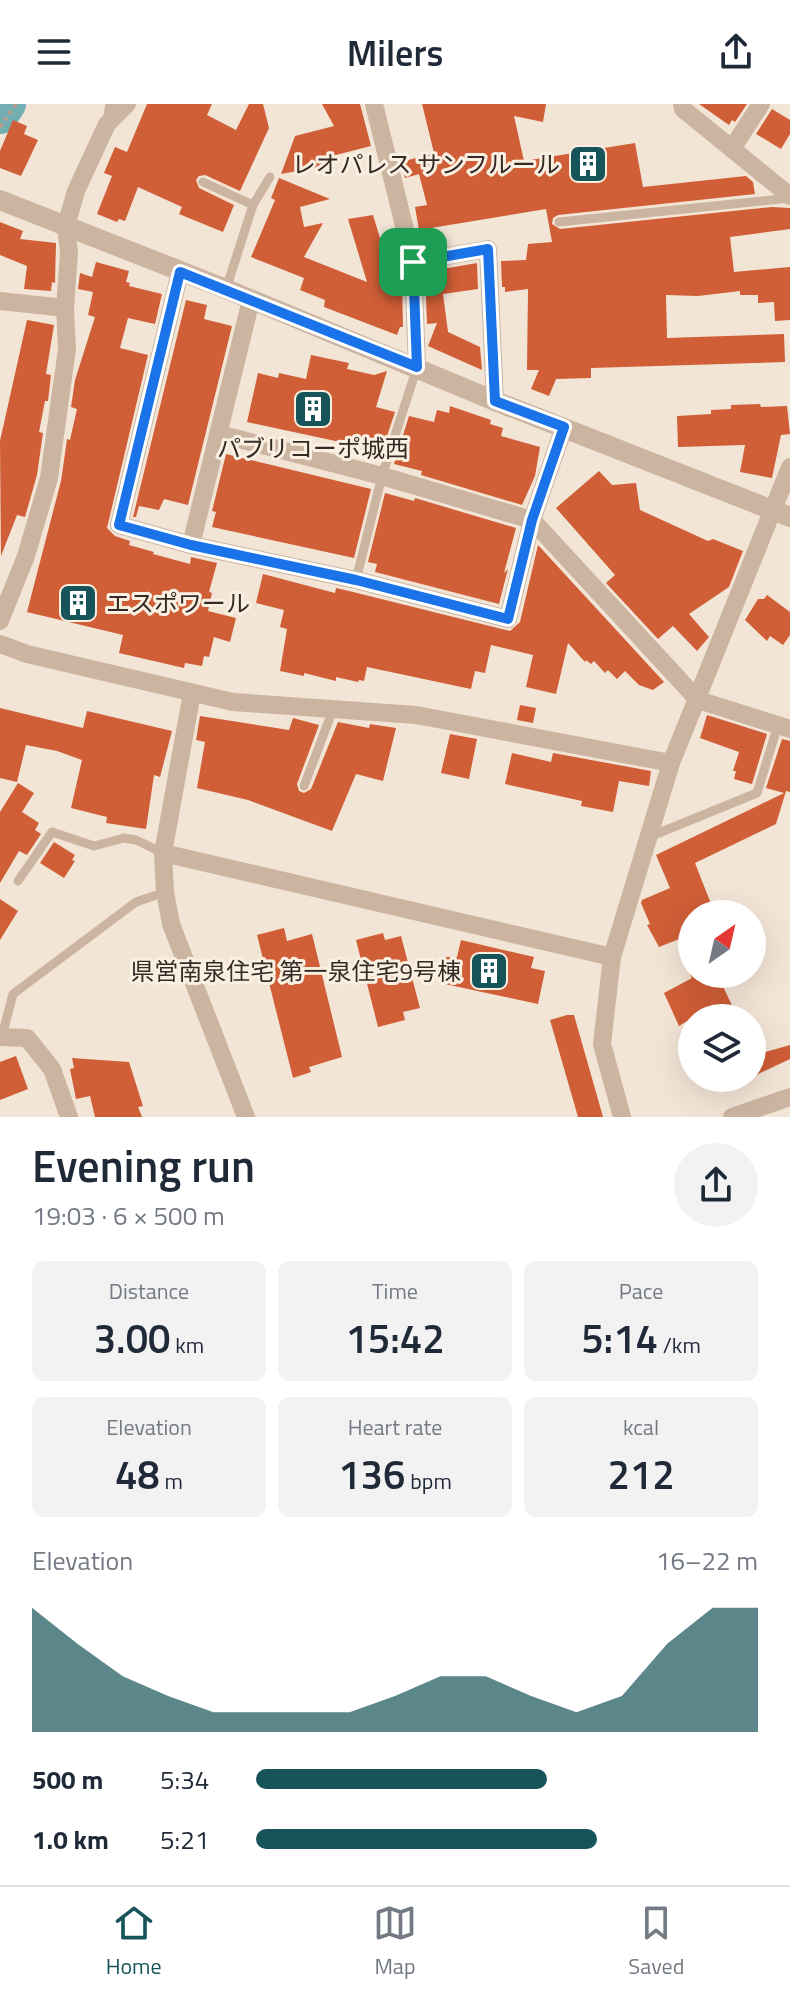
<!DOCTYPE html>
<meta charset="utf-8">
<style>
:root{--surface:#fff;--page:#f2f2f3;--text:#1f2937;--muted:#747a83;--line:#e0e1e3;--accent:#175459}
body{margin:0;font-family:"Titillium Web","Noto Sans JP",sans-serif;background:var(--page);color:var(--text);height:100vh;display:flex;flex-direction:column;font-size:30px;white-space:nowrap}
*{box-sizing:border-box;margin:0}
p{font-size:26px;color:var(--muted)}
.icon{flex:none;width:44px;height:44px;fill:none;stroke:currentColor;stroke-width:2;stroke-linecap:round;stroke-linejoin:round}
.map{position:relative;height:1013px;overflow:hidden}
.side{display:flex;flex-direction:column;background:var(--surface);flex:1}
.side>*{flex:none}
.needle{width:52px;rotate:34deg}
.controls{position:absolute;left:678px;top:796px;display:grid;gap:16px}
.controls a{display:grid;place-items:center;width:88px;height:88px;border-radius:50%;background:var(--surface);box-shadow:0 8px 32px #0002;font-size:40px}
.pin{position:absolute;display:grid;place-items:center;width:68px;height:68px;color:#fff;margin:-34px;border-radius:16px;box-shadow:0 4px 12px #0006}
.round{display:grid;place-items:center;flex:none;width:84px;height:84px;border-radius:42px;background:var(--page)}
.headline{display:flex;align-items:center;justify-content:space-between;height:136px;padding:0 32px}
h1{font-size:44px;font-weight:600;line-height:60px}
.metrics{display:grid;grid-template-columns:repeat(3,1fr);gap:12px;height:136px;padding:8px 32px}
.metrics div{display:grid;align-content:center;border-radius:12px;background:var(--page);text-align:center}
.metrics b{font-size:40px;font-weight:600}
.metrics small{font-size:22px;font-weight:400}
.metrics p{font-size:22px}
.chart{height:224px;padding:16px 32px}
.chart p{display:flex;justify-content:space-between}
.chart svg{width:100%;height:144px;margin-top:8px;fill:var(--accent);opacity:.7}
ul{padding:0 32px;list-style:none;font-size:26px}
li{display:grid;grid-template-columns:128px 96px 1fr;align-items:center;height:60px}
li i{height:20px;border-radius:10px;background:var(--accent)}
header{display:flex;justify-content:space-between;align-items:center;height:104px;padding:0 32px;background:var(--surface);font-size:36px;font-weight:600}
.tabs{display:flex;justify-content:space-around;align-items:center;height:112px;border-top:2px solid var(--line);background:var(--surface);font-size:22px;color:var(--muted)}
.tabs a{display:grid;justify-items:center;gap:4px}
.tabs .active{color:var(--accent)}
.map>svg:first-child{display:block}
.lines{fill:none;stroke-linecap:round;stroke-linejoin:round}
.river{stroke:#73aeb2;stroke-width:36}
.building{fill:#d05e37}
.path{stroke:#b79f8b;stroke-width:4;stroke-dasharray:4 4;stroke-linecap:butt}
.service{stroke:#cbb5a1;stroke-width:9}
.minor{stroke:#cbb5a1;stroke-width:18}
.tertiary{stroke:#cbb5a1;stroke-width:20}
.route-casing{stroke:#fff;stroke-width:16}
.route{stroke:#1a73e8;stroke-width:10}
.labels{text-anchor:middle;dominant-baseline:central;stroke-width:6;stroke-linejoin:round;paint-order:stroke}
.poi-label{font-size:24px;fill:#352a25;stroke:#faf0e2;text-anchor:end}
</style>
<header><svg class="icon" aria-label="menu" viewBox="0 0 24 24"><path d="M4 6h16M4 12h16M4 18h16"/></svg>Milers<svg class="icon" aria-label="share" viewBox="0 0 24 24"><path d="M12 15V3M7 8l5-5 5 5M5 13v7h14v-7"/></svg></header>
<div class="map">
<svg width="790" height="1013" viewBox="0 0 790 1013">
<rect width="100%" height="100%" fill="#f3e5d6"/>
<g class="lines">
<polyline class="river" points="0,12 8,0"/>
</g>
<g class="building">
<polygon points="147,0 212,0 207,11 236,26 249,0 263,0 269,24 240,87 205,71 199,72 196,76 199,84 234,101 223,128 179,110 182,103 138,83 125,117 119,115 117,118 97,110 112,72 104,69 115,43 127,48"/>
<polygon points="322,0 360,0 371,42 328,53 330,61 281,70 295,32 334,22"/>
<polygon points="422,0 546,0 543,18 514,12 524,57 635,39 643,83 746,72 753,78 755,90 558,111 553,114 552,120 560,125 772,103 790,104 790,125 730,133 734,168 790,163 790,216 775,217 774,198 758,199 758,191 740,191 740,187 698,192 666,191 667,234 784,230 785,258 591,264 591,274 556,275 549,292 531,285 539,266 527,266 528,185 505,188 505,183 502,183 501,157 526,156 528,140 552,138 546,105 419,126 415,103 427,101 419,70 405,74 401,58 434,49"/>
<polygon points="699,0 747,0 735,18 732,16 729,21"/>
<polygon points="772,5 790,16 790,30 781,45 756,30"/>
<polygon points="13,16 27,22 24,30 38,36 21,72 0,64 0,47"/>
<polygon points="279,74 330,95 300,103 304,123 323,119 304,153 367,178 348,115 373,111 392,174 402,178 403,223 400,223 397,231 324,203 325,196 300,186 304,174 251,153 275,96 271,94"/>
<polygon points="0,118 23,127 20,135 56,139 55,179 52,178 51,187 24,185 27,162 0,151"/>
<polygon points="96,158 129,167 126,178 130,179 129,182 162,190 155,220 128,214 120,244 148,251 107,424 115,432 130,437 129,441 154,448 153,450 190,460 191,453 217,459 209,488 212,489 208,507 236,514 230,538 214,533 209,553 204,552 202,562 185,559 184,564 119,549 123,531 27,508 61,377 67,335 70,336 77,305 71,303 75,276 95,213 88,211 93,188 78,185 80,169 92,173"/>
<polygon points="477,159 478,185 443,190 448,228 480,243 482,266 428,242 437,219 427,220 425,168"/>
<polygon points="186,196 207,201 204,215 232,222 188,401 164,395 159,406 139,402 136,413 133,413"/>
<polygon points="27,216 54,221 46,270 51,271 48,297 45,297 39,328 43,329 37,371 25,413 17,411 1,452 0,337"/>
<polygon points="311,251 349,259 347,265 374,271 387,267 376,303 395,308 382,347 247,318 258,269 278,274 279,269 306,275"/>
<polygon points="760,300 761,303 787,302 790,330 781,331 772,374 740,368 745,341 678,343 677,312 711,310 711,306 731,305 731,301"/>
<polygon points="450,302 491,316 490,320 503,324 501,332 540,343 535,372 522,401 421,371 422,367 394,360 409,312 434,318 437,306 449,309"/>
<polygon points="226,350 371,385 354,454 212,423 216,408 212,407"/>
<polygon points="599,367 612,381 636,379 640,406 708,437 713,435 743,447 729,483 689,510 709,533 697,547 673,522 658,535 606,479 615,471 556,404"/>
<polygon points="385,389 414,397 415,394 516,424 504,469 508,465 499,500 375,468 377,460 368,458"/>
<polygon points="538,441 664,578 653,586 639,581 625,567 617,575 608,566 605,569 594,557 591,560 586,556 585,558 568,539 556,590 526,583 533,551 491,541 485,569 475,567 471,585 367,563 364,577 359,576 358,578 336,573 336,577 304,569 304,572 280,567 287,525 280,523 284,506 256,499 263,470 335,489 336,484 353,488 510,527 520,518"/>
<polygon points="767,491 790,508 790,531 783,541 770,532 767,537 745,516 758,495 764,495"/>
<polygon points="520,601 536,604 533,619 517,616"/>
<polygon points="0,604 83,624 87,607 172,627 160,673 154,671 146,725 106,719 107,713 71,704 82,656 57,647 26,641 17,678 0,674"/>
<polygon points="707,611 767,630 752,680 734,675 736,667 733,667 739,648 700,634"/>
<polygon points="200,612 289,626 293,614 319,621 297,680 299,687 304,689 311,685 338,618 369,624 370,620 396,624 383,677 356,670 332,727 248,696 197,684 205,638 196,636"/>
<polygon points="450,630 477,635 469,675 441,669"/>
<polygon points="782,635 790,637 790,688 786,687 776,720 695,759 715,810 692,810 692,830 659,843 647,821 650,820 641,799 642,796 670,784 656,751 784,689 766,684"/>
<polygon points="512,649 551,658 553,649 651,667 649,682 619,677 613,708 581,702 582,697 505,680"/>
<polygon points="18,679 34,689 22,708 39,719 35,726 41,730 27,751 19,747 0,779 0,708"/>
<polygon points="54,738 75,751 72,756 75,757 64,774 40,759"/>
<polygon points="0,795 18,807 0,836"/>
<polygon points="284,824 287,837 312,830 342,953 309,963 311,968 293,974 257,831"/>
<polygon points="383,829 385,836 401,832 420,904 403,908 405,916 378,923 356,836"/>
<polygon points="461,836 534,853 531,864 545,867 538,900 440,879 445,853 457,853"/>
<polygon points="690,870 717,870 738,914 692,914 679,922 664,889 692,874"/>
<polygon points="567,911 574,911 603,1013 578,1013 550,916"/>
<polygon points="790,941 790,955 752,973 752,952"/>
<polygon points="16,952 28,985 0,996 0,958"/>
<polygon points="72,954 129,958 143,1002 138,1003 142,1013 95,1013 90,992 76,995 70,965 74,964"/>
</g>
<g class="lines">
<polyline class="path" points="0,23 16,0"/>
<g class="service">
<polyline points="107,17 110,0"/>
<polyline points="203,78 253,101"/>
<polyline points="559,118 790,94"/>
<polyline points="226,185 253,101 270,73"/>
<polyline points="356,476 382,372 417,263"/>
<polyline points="304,682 334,603"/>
<polyline points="649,733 757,689 778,621"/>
<polyline points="18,777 52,728 94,742 124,734 136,736 163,749"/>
<polyline points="2,932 13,890 136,798 165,788"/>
</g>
<g class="minor">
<polyline points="374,0 413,158 417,263"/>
<polyline points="682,0 683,5 790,92"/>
<polyline points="733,43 761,0"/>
<polyline points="413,158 488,145 495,297"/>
<polyline points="180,168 119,421 191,441 356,476 508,515 532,416 564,323"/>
<polyline points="0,197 65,204"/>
<polyline points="219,330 382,372 532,416 698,596 790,625"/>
<polyline points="191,441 251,196"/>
<polyline points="0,517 26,452 49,374 67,245 65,204 69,149 66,122 76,87 107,20 127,0"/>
<polyline points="0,540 27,550 233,598 416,611 671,659 790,363"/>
<polyline points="192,589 163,749 165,788 171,820 246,1013"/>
<polyline points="163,749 612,853"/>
<polyline points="0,933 27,934 52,965 69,1013"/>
<polyline points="622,1013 602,940 612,853 671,659"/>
<polyline points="732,1013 790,993"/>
</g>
<polyline class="tertiary" points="0,96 226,185 495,297 790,413"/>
</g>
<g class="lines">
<defs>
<polygon id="route" points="488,145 495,297 564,323 532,416 508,515 356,476 191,441 119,421 180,168 417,263 413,158"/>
</defs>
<use href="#route" class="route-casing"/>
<use href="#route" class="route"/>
</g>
<defs>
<symbol id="building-square" viewBox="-11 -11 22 22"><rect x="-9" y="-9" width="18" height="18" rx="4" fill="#175459" stroke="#faf0e2"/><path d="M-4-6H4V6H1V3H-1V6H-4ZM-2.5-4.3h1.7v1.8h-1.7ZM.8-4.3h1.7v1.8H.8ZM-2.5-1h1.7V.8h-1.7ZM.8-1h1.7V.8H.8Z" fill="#fff"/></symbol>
</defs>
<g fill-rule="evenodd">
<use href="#building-square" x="566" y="38" width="44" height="44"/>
<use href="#building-square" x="291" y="283" width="44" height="44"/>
<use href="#building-square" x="56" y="477" width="44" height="44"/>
<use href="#building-square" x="467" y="845" width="44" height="44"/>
</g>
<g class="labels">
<g class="poi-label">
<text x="560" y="60">レオパレス サンフルール</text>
<text x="313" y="344" text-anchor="middle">パブリコーポ城西</text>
<text x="106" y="499" text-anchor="start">エスポワール</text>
<text x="461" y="867">県営南泉住宅 第一泉住宅9号棟</text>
</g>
</g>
</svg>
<div class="controls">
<a><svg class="needle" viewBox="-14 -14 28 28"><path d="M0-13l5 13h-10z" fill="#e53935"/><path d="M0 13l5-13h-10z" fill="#747a83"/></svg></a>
<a><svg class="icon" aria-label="layers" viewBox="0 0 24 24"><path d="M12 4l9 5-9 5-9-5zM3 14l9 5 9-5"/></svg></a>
</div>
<div class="pin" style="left:413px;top:158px;background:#1e9e55"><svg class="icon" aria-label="arrive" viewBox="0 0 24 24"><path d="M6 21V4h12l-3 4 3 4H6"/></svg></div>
</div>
<section class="side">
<div class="headline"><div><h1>Evening run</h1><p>19:03 · 6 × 500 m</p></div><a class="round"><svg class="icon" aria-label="share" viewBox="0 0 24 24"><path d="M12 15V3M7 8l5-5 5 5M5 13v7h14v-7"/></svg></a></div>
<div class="metrics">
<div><p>Distance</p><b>3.00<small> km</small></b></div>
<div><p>Time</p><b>15:42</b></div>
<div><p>Pace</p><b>5:14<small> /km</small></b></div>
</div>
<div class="metrics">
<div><p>Elevation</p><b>48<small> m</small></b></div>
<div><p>Heart rate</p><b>136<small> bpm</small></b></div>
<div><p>kcal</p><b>212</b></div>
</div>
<div class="chart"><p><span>Elevation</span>16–22 m</p>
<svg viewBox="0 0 160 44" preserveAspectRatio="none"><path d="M0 44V6L10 17L20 27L30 33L40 38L50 38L60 38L70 38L80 33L90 27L100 27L110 33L120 38L130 33L140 17L150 6L160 6V44z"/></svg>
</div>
<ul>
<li><b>500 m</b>5:34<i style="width:58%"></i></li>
<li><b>1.0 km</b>5:21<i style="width:68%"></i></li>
</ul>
</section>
<nav class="tabs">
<a class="active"><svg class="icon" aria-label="home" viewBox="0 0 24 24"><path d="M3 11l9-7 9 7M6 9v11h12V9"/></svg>Home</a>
<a><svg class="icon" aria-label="map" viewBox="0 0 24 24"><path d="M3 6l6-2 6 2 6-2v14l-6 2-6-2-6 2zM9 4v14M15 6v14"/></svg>Map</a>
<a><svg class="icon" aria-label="saved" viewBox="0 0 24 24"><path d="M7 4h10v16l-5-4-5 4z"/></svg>Saved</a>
</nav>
